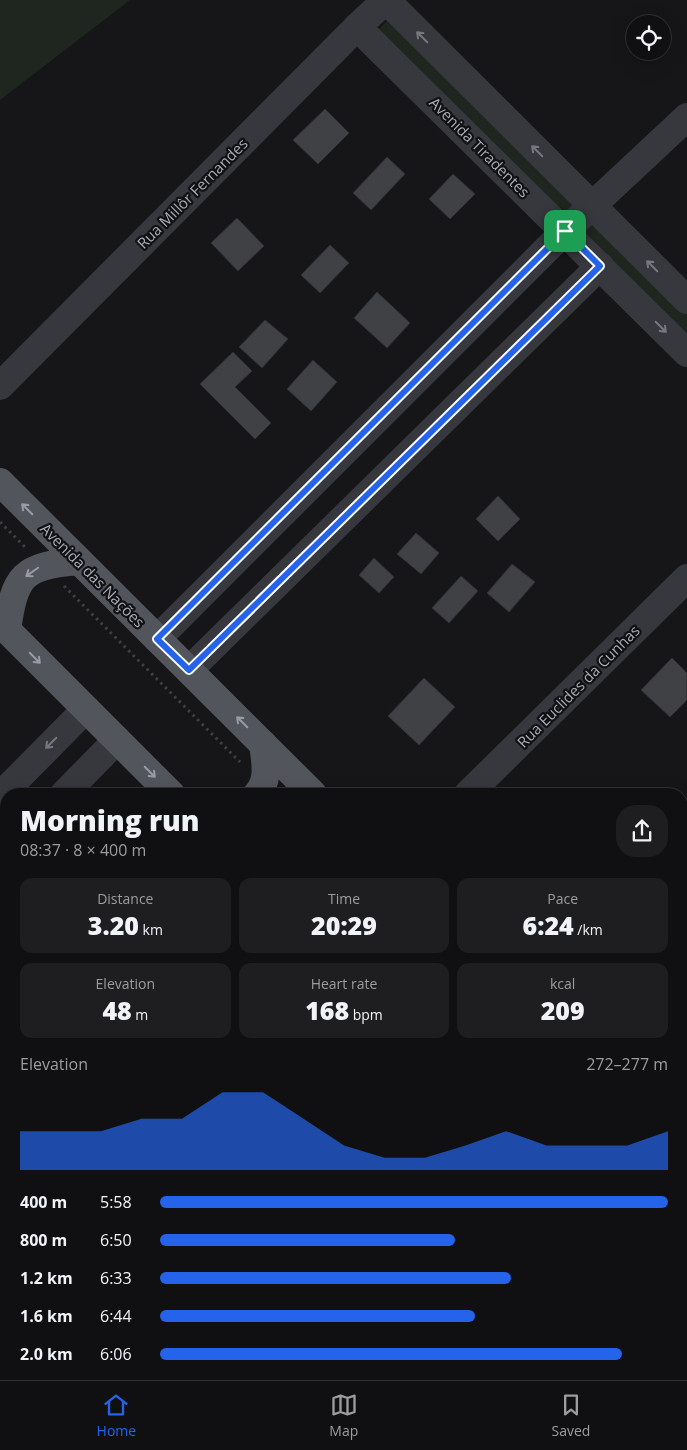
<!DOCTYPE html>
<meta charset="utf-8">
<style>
:root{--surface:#101012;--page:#1e1e20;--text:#f1f3f6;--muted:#9c9d9f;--line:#303032;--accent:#2563eb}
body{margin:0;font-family:"Open Sans",sans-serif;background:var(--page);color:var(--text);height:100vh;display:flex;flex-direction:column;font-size:19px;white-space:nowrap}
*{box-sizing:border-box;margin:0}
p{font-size:16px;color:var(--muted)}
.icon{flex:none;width:28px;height:28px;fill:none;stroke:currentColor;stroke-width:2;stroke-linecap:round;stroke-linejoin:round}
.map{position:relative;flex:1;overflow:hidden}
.sheet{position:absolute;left:0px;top:788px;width:688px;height:592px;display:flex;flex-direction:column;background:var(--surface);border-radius:20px 20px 0 0;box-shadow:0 5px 20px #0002,0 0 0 1px var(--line)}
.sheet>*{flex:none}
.fabs{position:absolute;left:626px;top:15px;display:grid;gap:10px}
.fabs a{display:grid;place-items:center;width:45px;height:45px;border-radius:50%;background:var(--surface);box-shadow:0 5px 20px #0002,0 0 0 1px var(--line);font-size:25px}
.pin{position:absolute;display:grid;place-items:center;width:42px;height:42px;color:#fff;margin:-21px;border-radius:10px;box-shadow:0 2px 8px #0006}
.round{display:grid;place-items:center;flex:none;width:52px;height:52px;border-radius:20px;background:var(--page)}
.head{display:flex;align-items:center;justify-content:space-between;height:85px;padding:0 20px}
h1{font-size:28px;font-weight:800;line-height:38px}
.figures{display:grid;grid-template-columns:repeat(3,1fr);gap:8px;height:85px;padding:5px 20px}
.figures div{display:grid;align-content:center;border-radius:12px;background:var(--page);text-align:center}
.figures b{font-size:25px;font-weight:800}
.figures small{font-size:14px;font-weight:400}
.figures p{font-size:14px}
.chart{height:140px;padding:10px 20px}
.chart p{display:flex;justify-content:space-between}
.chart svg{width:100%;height:90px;margin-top:5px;fill:var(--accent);opacity:.7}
ul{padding:0 20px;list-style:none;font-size:16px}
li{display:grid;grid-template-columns:80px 60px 1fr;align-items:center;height:38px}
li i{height:12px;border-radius:6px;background:var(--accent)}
.tabs{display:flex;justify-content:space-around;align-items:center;height:70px;border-top:1px solid var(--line);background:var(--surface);font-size:14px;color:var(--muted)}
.tabs a{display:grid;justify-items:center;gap:2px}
.tabs .selected{color:var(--accent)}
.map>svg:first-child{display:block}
.green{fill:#1e261f}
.building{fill:#404145;stroke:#303034}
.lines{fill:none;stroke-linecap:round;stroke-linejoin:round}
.path{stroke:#3d3f44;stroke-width:3;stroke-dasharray:2.5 4;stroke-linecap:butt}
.minor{stroke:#37383d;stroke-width:28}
.major{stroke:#53555c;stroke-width:28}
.oneway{stroke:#757881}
.oneway2{stroke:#979ba6}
.route-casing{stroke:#fff;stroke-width:10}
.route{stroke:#2563eb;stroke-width:6}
.labels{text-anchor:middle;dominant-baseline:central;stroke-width:4.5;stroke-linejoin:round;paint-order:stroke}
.street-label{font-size:15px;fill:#a8adb8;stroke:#111113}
</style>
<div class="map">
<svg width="687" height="1380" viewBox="0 0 687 1380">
<rect width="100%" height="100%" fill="#161618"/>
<g class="green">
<polygon points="0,0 130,0 0,100"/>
<polygon points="388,20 576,209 566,219 376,32"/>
<polygon points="592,219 687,312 687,337 579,231"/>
</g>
<g class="building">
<polygon points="325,109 349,133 318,164 293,140"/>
<polygon points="387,157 405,174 371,210 353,193"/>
<polygon points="453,174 475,194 450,219 429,199"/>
<polygon points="237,218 264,246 238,271 211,243"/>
<polygon points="330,245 349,263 320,293 301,275"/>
<polygon points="377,292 410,323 387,348 354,318"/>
<polygon points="265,320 288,339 262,368 239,347"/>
<polygon points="233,352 252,371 235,387 271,423 255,439 200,384"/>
<polygon points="313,360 337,382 311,411 287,389"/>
<polygon points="498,496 520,519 498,541 476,519"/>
<polygon points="416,533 439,553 421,574 397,554"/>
<polygon points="374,558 394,577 379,593 359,575"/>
<polygon points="512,564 535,582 509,612 487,593"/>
<polygon points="461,576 478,591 449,623 432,608"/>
<polygon points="672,658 687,673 687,700 670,717 641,690"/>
<polygon points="424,678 455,707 419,745 388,716"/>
</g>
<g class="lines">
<g class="path">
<polyline points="0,522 26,548"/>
<polyline points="64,586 240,762"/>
<polyline points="681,1228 687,1233"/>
</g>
<g class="minor">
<polyline points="357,27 687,353"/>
<polyline points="0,386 357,27 386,0 687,300"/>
<polyline points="157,639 565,231 687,117"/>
<polyline points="189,670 600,266"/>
<polyline points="64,794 117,740"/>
<polyline points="468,794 687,578"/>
<polyline points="0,796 86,709"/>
<polyline points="0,859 6,852"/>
<polyline points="681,985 687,980"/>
<polyline points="0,1279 6,1273"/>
<polyline points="293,1380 299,1374"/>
</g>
<g class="major">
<polyline points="0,482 313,794"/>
<polyline points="0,623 171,794"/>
<path d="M7 630C15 575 22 566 79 561"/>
<path d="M257 794C270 780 265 760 263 744"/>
<polyline points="681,1160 687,1165"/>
<polyline points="681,1301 687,1307"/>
</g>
</g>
<defs><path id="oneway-shaft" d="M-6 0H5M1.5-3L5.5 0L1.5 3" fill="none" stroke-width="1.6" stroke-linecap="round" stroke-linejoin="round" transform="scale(1.25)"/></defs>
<g class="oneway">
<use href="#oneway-shaft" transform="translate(422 37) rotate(-135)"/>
<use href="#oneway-shaft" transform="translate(537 151) rotate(-135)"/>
<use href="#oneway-shaft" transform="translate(652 266) rotate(-135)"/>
<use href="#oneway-shaft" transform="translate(661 327) rotate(45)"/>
<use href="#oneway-shaft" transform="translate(51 743) rotate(135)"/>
</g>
<g class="oneway2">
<use href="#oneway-shaft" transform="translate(27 509) rotate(-135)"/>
<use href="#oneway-shaft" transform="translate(32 572) rotate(145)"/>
<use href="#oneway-shaft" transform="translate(35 658) rotate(45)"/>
<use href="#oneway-shaft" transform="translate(242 722) rotate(-135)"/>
<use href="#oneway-shaft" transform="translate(150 772) rotate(45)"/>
</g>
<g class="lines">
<defs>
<polygon id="route" points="565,231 600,266 189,670 157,639"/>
</defs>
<use href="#route" class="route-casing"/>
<use href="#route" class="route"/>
</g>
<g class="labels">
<g class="street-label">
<text transform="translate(480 147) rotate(45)">Avenida Tiradentes</text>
<text transform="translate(192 193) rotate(-45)">Rua Millôr Fernandes</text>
<text transform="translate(93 575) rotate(45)">Avenida das Nações</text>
<text transform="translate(578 686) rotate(-45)">Rua Euclides da Cunhas</text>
</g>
</g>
</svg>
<div class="fabs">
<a><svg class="icon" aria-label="locate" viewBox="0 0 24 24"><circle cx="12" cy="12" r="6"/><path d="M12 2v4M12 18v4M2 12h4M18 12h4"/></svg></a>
</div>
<div class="pin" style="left:565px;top:231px;background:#1e9e55"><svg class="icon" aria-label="arrive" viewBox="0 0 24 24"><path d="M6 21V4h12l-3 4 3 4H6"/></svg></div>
<section class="sheet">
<div class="head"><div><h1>Morning run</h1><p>08:37 · 8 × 400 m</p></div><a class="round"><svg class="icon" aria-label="share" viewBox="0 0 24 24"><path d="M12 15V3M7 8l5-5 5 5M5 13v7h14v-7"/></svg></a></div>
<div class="figures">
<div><p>Distance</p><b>3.20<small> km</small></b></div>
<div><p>Time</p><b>20:29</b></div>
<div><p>Pace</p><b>6:24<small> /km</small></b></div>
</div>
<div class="figures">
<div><p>Elevation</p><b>48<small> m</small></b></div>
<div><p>Heart rate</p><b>168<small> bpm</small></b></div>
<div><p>kcal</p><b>209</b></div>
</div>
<div class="chart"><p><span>Elevation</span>272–277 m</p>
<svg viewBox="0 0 160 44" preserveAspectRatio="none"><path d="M0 44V25L10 25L20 25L30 19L40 19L50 6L60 6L70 19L80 32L90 38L100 38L110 32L120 25L130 32L140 32L150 32L160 25V44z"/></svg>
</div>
<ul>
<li><b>400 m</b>5:58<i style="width:100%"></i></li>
<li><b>800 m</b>6:50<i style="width:58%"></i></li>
<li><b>1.2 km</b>6:33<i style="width:69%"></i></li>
<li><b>1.6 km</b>6:44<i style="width:62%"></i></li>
<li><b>2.0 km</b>6:06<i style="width:91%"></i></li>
</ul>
</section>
</div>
<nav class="tabs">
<a class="selected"><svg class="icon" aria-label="home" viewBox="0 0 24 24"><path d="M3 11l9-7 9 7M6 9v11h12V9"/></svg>Home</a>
<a><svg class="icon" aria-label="map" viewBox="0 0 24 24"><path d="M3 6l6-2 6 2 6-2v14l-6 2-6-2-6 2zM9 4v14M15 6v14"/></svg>Map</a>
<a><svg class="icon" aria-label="saved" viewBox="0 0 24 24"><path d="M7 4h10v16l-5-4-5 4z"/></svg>Saved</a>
</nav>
